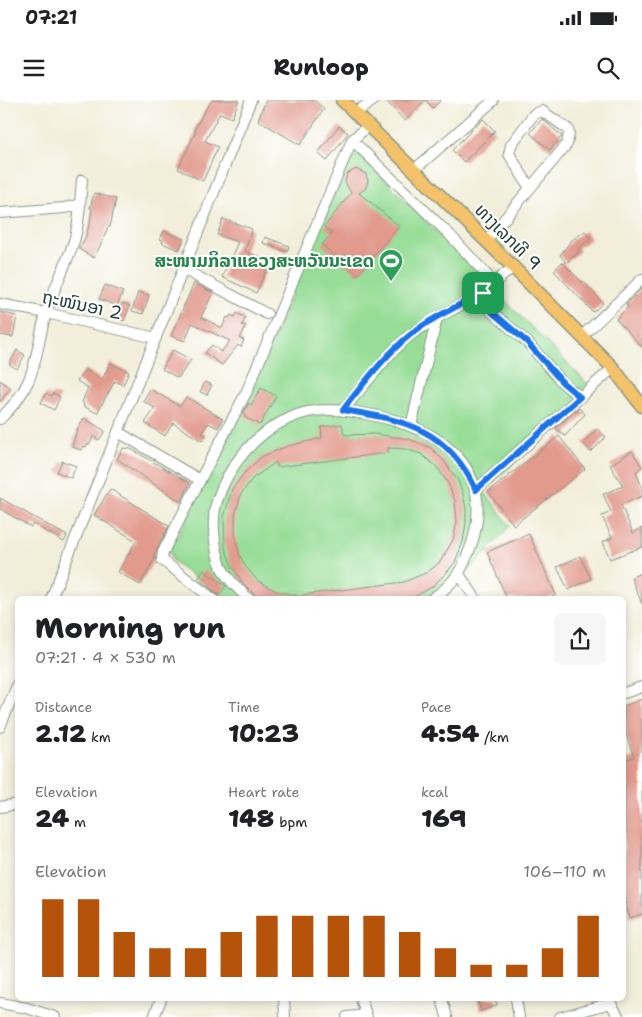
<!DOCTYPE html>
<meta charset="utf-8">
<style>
:root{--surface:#fff;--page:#f6f6f6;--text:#202124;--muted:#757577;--accent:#b45309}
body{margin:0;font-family:"Shantell Sans","Noto Sans Lao",sans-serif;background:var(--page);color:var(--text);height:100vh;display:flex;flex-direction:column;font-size:19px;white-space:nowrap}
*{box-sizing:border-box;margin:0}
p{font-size:16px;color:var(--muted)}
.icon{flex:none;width:28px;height:28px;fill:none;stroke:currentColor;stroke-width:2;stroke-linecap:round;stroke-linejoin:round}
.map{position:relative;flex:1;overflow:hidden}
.drawer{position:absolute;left:15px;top:496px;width:611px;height:405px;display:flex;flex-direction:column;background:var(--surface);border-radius:8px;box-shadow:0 2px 8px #0003}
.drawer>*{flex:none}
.pin{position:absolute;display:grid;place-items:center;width:42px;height:42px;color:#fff;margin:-21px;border-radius:10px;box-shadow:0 2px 8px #0006}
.round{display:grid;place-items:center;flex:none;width:52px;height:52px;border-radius:8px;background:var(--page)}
.head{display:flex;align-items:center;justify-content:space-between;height:85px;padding:0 20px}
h1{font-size:28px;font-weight:800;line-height:38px}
.metrics{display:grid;grid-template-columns:repeat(3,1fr);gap:8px;height:85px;padding:5px 20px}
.metrics div{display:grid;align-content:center}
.metrics b{font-size:25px;font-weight:800}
.metrics small{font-size:14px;font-weight:400}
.metrics p{font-size:14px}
.chart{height:140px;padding:10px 20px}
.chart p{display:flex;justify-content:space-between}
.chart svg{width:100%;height:90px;margin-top:5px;stroke:var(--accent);stroke-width:6}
.status{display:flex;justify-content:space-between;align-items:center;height:35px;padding:0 25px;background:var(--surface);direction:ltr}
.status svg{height:14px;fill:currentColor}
header{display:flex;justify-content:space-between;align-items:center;height:65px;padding:0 20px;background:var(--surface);font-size:22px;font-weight:800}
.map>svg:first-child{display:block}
.green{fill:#97dd97;stroke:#5b8d66}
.building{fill:#e29a8d}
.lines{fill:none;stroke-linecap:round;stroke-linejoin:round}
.minor-casing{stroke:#889687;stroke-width:12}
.major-casing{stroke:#889687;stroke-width:15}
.minor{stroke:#fff;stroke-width:10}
.major{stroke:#f3c26a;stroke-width:12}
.route-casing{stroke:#fff;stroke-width:10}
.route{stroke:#1a73e8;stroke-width:6}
.labels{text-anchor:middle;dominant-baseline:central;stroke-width:4;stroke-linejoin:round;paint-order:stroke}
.street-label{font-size:18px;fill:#1f3d34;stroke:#fff}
.leisure-label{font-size:18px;font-weight:bold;fill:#27864d;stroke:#fff;text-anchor:end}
</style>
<div class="status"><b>07:21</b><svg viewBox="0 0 49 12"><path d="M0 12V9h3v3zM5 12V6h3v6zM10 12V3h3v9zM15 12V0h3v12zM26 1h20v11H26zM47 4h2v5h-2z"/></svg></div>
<header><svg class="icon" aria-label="menu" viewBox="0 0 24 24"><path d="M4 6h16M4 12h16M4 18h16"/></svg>Runloop<svg class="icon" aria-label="search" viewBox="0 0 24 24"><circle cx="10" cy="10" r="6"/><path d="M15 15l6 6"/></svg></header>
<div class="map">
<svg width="642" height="917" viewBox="0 0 642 917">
<rect width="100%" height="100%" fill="#fff"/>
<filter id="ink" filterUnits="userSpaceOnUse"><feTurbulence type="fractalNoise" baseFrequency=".02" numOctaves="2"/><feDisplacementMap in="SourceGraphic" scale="10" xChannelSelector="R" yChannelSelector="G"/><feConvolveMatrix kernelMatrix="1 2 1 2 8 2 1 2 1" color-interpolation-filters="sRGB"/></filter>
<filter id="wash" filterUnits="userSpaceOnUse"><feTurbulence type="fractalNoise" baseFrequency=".0096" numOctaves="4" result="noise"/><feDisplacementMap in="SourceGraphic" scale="20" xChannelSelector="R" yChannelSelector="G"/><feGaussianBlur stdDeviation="1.12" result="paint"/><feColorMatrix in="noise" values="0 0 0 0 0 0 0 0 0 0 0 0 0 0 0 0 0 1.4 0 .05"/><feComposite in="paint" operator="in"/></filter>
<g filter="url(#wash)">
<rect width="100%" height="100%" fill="#f2eeda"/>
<polygon class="green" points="358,53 593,289 484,391 510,426 443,499 223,499 173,461 170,451 253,290 340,74"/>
<g id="blocks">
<g class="building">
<polygon points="212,0 239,0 232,18 220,13 205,41 218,47 203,81 178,69 196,31 194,30 205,10"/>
<polygon points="266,0 314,0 324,9 300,45 258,20"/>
<polygon points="385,0 441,0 433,8 425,0 405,21"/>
<polygon points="483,19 495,31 464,62 452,50"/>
<polygon points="542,19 562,36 550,50 530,33"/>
<polygon points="339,26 348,33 327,61 318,53"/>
<polygon points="356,69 366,74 368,81 366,88 359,93 399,126 358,175 322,145 332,133 324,127 351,93 345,82 347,74"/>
<polygon points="94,93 116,99 110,127 108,127 103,140 94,158 79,149 85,138 90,123 92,108 90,108"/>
<polygon points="223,119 252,129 245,151 270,162 256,193 222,177 238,142 217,135"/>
<polygon points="164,131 184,139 179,150 162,143 163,140 160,139"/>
<polygon points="585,131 591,139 578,148 580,151 566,163 560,155 571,141"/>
<polygon points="265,137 289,146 287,152 263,143"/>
<polygon points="562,162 582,182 583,181 603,203 593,212 554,171"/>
<polygon points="194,183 213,193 201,217 222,228 227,217 229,218 231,215 235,217 237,213 246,218 242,225 246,226 240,239 244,240 241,247 238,245 222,265 205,253 212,245 221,252 230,241 192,223 185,241 171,236"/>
<polygon points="105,185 123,192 117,206 99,199"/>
<polygon points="642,188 642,247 616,219 628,207 626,204"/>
<polygon points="138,192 149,195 143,214 132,211"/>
<polygon points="122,203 130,206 124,221 116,218"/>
<polygon points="0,212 17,216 13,237 0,235"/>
<polygon points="17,250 25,255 17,269 9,264"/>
<polygon points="173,250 191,260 178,278 162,269"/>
<polygon points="110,263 129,272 123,285 115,281 97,313 83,306 84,304 82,302 88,288 77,281 85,269 102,280"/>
<polygon points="0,280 11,288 0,302"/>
<polygon points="205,282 212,285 207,295 200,292"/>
<polygon points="261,288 276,296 260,325 244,317 246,315 243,313 249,303 251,305"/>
<polygon points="150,289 180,306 186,297 223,319 218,328 208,323 202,333 206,335 202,341 173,323 165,336 145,323 155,308 143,301"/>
<polygon points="46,293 51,296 53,293 60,297 54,310 41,303"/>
<polygon points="579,308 585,314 565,336 556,328"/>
<polygon points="84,318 105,331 99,340 93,336 90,344 88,344 86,347 83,346 81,350 72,347 77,330"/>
<polygon points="342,324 344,335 374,334 409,339 431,348 444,361 458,381 463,394 466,409 466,423 463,442 455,462 449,470 432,487 411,499 303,499 302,495 404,482 428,472 440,462 453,440 457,422 455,401 448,383 437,367 421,354 406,349 388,348 388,353 277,367 276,362 252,379 241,394 235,415 235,435 240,456 246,467 258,481 276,491 298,496 298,499 259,499 242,482 232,466 225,448 224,417 232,389 246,371 263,356 288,346 322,338 321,327"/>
<polygon points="597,329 606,337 591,352 583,343"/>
<polygon points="559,336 585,369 514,425 488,392"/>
<polygon points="123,348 131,349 190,383 181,402 117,359"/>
<polygon points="632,351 642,367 636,372 642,387 642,396 621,405 633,433 642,428 642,447 610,459 603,442 612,438 602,416 611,412 603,394 623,386 610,365"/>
<polygon points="62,361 76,366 71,378 57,372"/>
<polygon points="110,389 169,426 157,449 154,457 155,458 140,485 118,472 136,441 94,415"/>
<polygon points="0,398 67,436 64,442 33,424 31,427 0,409"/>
<polygon points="529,434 556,495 547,499 507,499 487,452"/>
<polygon points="580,456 591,479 568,490 557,467"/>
<polygon points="204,470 226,486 219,495 198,479"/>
<polygon points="642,473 642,504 631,477"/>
<polygon points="642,599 642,814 630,818 624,798 624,660 634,657 624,629 624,606"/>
<polygon points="477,899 495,899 497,905 481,911"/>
</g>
</g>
</g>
<g filter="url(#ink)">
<use href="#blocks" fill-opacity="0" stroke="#889687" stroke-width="1"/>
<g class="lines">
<defs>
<g id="minor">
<polyline points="355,13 374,0"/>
<polyline points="352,40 450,135 495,184"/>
<polyline points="414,70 493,1"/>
<polyline points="0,113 64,108 79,105"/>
<polyline points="486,141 567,44 569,34 568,29 542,11 534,14 511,45 509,54 530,88"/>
<polyline points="183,169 267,214"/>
<polyline points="483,193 492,212 527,242 563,283 580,297"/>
<polyline points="0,204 46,213 156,238"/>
<polyline points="582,236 642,179"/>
<polyline points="343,310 391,253 410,235 437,218 483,193 513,167"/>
<path d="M0 319C39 282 33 259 46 213 54 188 66 165 74 141 80 122 80 100 82 80"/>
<polyline points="411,326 437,218"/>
<polyline points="118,332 200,380 246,293 352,40 368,26"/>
<polyline points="200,380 163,452 162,460 213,499"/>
<polyline points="476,390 613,268"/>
<polyline points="459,474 476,499"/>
<polyline points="51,499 251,0"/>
<path d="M249 499C239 490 228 480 222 468 214 450 211 419 217 401 228 366 255 333 290 318 316 306 345 310 372 315 438 328 496 366 472 443 463 469 455 484 431 499"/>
<polyline points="624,593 642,587"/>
<polyline points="0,627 18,583"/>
<polyline points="0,707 18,704"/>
<polyline points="284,899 285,917"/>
<polyline points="361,899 367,917"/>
<polyline points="442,899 447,917"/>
<polyline points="516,899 519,917"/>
<polyline points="608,899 619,917"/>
<polyline points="0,903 27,908 55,917"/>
<polyline points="154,917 161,899"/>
<polyline points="347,917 366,915"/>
<polyline points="560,917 611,903"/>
</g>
<polyline id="major" points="342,0 513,167 613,268 642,306"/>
</defs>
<use href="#minor" class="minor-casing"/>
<use href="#major" class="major-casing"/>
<use href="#minor" class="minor"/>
<use href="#major" class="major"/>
</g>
</g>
<g class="lines" filter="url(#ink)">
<defs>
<path id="route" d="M483 193 492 212 527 242 563 283 580 297 476 390C448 329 405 320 343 310 361 286 386 254 410 235 431 218 458 206 483 193Z"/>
</defs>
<use href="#route" class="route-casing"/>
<use href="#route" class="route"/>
</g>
<defs>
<symbol id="stadium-pin" viewBox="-11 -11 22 30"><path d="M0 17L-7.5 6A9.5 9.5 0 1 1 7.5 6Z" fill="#2e9e5b" stroke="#fff"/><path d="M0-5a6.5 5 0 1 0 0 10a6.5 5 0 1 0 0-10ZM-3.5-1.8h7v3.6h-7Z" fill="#fff"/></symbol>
</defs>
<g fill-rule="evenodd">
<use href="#stadium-pin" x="377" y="147" width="28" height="38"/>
</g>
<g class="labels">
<g class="street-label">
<text transform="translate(508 137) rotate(45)">ທາງເລກທີ 9</text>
<text transform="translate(82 205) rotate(12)">ຖະໜົນອາ 2</text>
</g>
<g class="leisure-label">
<text x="374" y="161">ສະໜາມກິລາແຂວງສະຫວັນນະເຂດ</text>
</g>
</g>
</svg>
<div class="pin" style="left:483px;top:193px;background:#1e9e55"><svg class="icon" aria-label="arrive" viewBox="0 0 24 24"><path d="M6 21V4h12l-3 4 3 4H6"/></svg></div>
<section class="drawer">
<div class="head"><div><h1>Morning run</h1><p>07:21 · 4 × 530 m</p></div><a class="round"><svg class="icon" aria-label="share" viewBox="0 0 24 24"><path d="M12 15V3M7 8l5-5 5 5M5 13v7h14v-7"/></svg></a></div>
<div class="metrics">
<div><p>Distance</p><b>2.12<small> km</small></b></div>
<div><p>Time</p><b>10:23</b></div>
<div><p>Pace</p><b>4:54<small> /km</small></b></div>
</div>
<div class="metrics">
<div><p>Elevation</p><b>24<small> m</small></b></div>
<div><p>Heart rate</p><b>148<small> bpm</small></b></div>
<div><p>kcal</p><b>169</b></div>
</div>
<div class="chart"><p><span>Elevation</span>106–110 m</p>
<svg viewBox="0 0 160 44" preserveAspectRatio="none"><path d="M5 44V6M15 44V6M25 44V22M35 44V30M45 44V30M55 44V22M65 44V14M75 44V14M85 44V14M95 44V14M105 44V22M115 44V30M125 44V38M135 44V38M145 44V30M155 44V14"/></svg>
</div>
</section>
</div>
